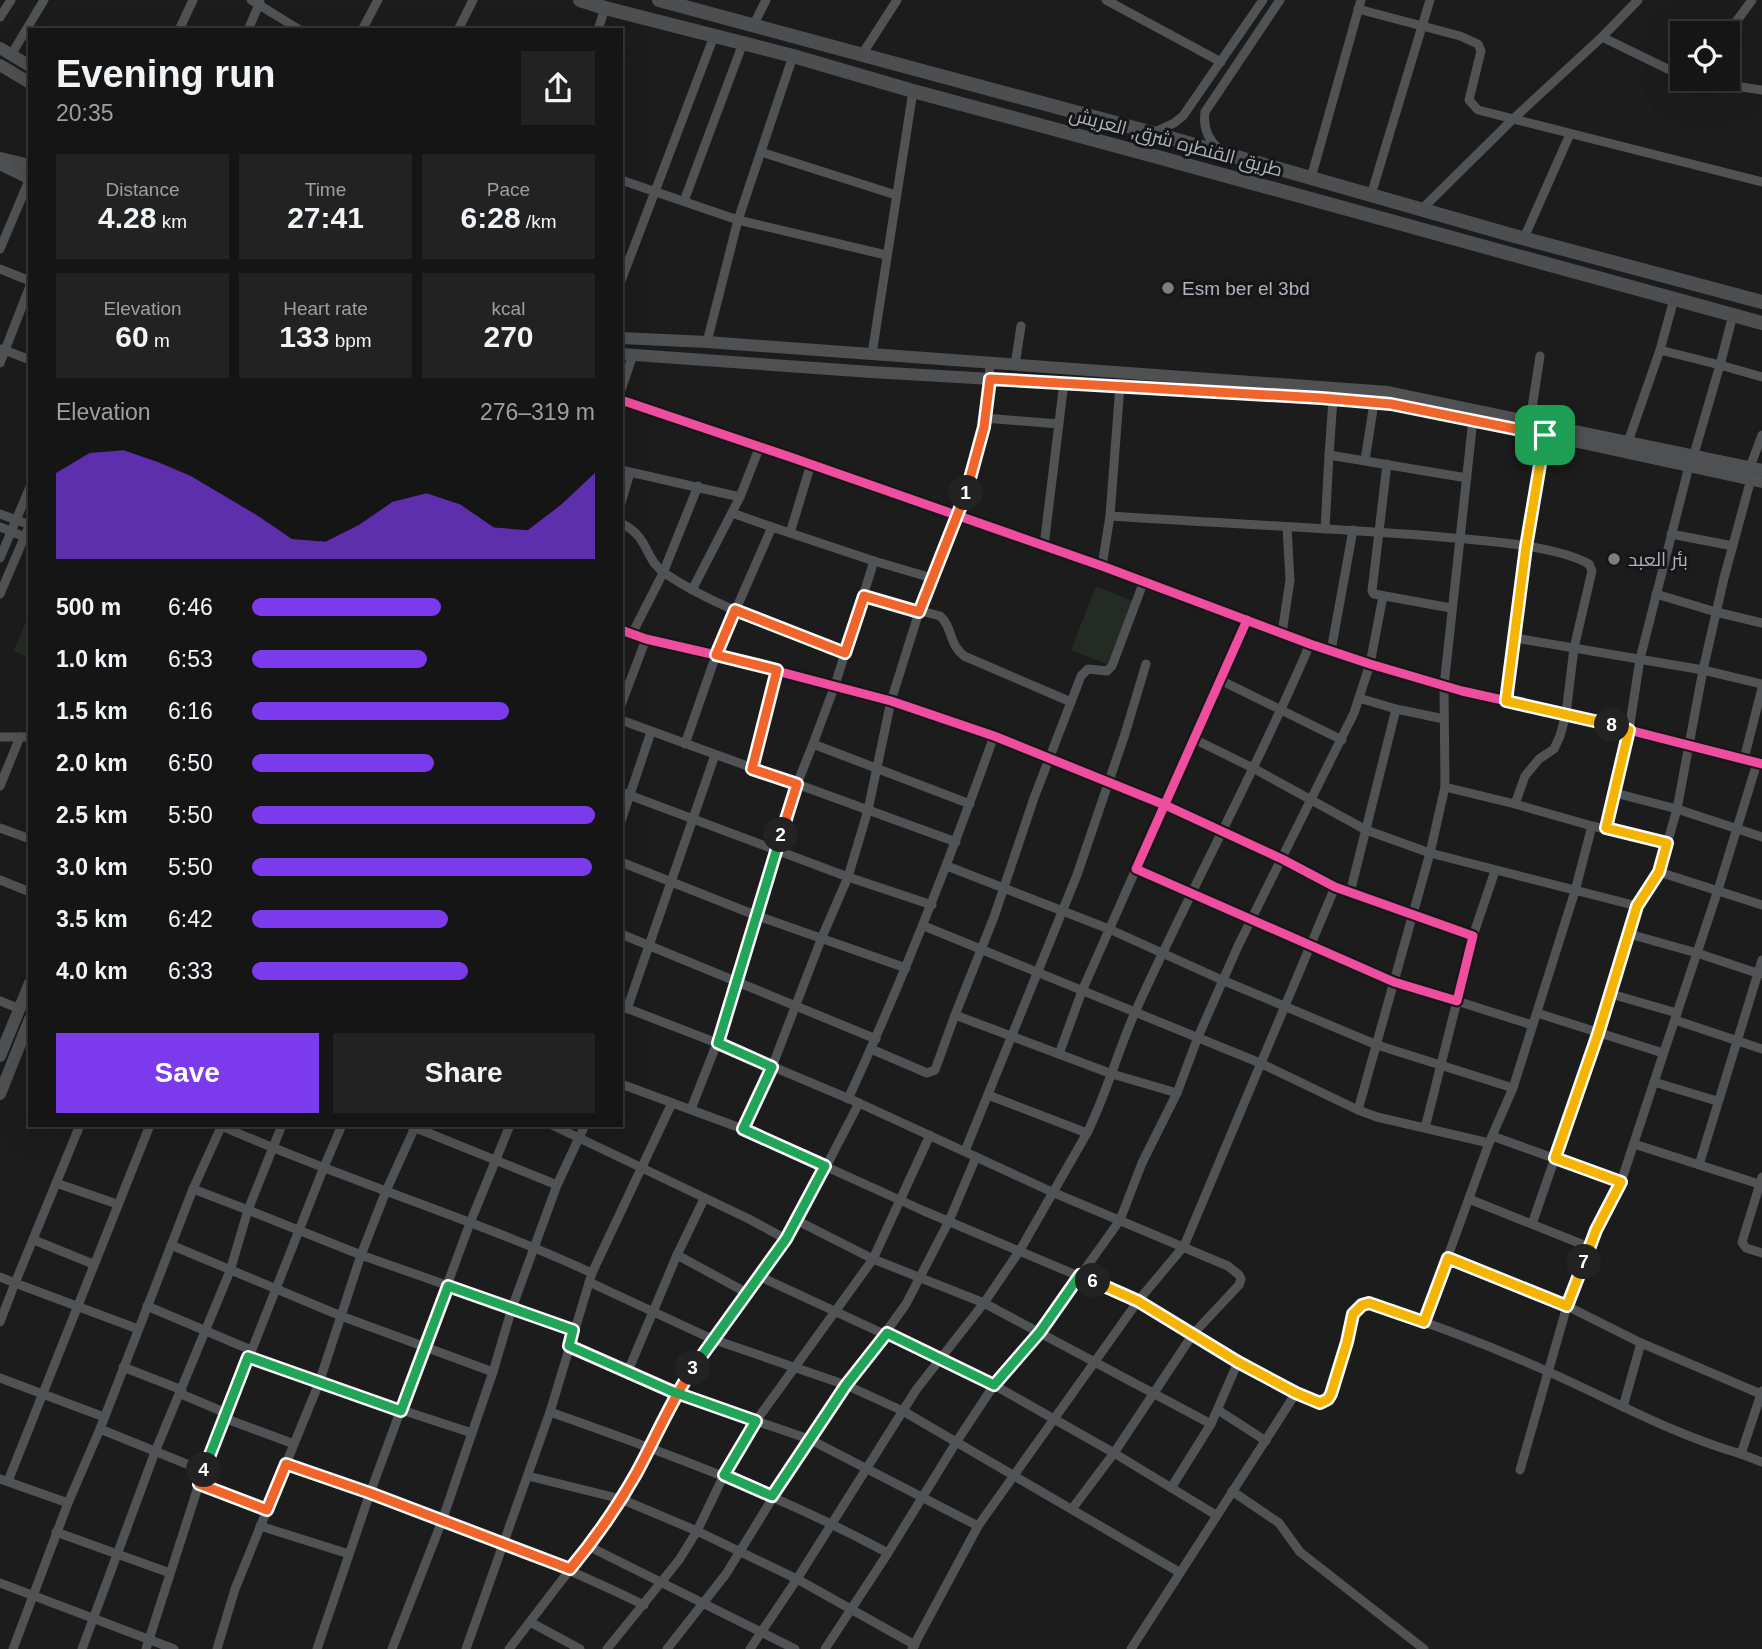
<!DOCTYPE html>
<meta charset="utf-8">
<style>
:root{--surface:#151515;--page:#222;--text:#f1f3f6;--muted:#9d9fa0;--line:#343434;--accent:#7c3aed}
body{margin:0;font-family:Helvetica,Cairo,sans-serif;background:var(--page);color:var(--text);height:100vh;display:flex;flex-direction:column;font-size:26px;white-space:nowrap}
*{box-sizing:border-box;margin:0}
p{font-size:23px;color:var(--muted)}
.icon{flex:none;width:38px;height:38px;fill:none;stroke:currentColor;stroke-width:2;stroke-linecap:round;stroke-linejoin:round}
.map{position:relative;flex:1;overflow:hidden}
.side{position:absolute;left:28px;top:28px;width:595px;height:1099px;display:flex;flex-direction:column;background:var(--surface);border-radius:0px;box-shadow:0 7px 28px #0002,0 0 0 2px var(--line)}
.side>*{flex:none}
.controls{position:absolute;left:1670px;top:21px;display:grid;gap:14px}
.controls a{display:grid;place-items:center;width:70px;height:70px;border-radius:0px;background:var(--surface);box-shadow:0 7px 28px #0002,0 0 0 2px var(--line);font-size:35px}
.pin{position:absolute;display:grid;place-items:center;width:60px;height:60px;color:#fff;margin:-30px;border-radius:14px;box-shadow:0 4px 10px #0006}
.km{position:absolute;width:35px;height:35px;margin:-18px;border-radius:50%;background:#222;color:#fff;font-size:19px;line-height:35px;text-align:center}
.round{display:grid;place-items:center;flex:none;width:74px;height:74px;border-radius:0px;background:var(--page)}
.overview{display:flex;align-items:center;justify-content:space-between;height:119px;padding:0 28px}
h1{font-size:38px;font-weight:800;line-height:52px}
.figures{display:grid;grid-template-columns:repeat(3,1fr);gap:10px;height:119px;padding:7px 28px}
.figures div{display:grid;align-content:center;border-radius:0px;background:var(--page);text-align:center}
.figures b{font-size:30px;font-weight:800}
.figures small{font-size:19px;font-weight:400}
.figures p{font-size:19px}
.chart{height:196px;padding:14px 28px}
.chart p{display:flex;justify-content:space-between}
.chart svg{width:100%;height:126px;margin-top:7px;fill:var(--accent);opacity:.7}
.button{display:flex;gap:14px;margin-top:auto;padding:14px 28px}
.button a{flex:1;height:80px;border-radius:0px;background:var(--accent);color:#fff;font-size:28px;font-weight:800;line-height:80px;text-align:center}
.button a+a{background:var(--page);color:var(--text)}
ul{padding:0 28px;list-style:none;font-size:23px}
li{display:grid;grid-template-columns:112px 84px 1fr;align-items:center;height:52px}
li i{height:18px;border-radius:9px;background:var(--accent)}
.map>svg:first-child{display:block}
.green{fill:#242b24}
.lines{fill:none;stroke-linecap:round;stroke-linejoin:round}
.minor{stroke:#505254;stroke-width:9}
.secondary{stroke:#4f5052;stroke-width:12}
.trunk{stroke:#4d4e50;stroke-width:14}
.cycleway-casing{stroke:#161618;stroke-width:13}
.cycleway{stroke:#ef4d9e;stroke-width:9}
.split-1-casing{stroke:#fff;stroke-width:14}
.split-2-casing{stroke:#fff;stroke-width:14}
.split-3-casing{stroke:#fff;stroke-width:14}
.split-4-casing{stroke:#fff;stroke-width:14}
.split-5-casing{stroke:#fff;stroke-width:14}
.split-6-casing{stroke:#fff;stroke-width:14}
.split-7-casing{stroke:#fff;stroke-width:14}
.split-8-casing{stroke:#fff;stroke-width:14}
.split-9-casing{stroke:#fff;stroke-width:14}
.split-1{stroke:#f0652b;stroke-width:9}
.split-2{stroke:#f0652b;stroke-width:9}
.split-3{stroke:#22a559;stroke-width:9}
.split-4{stroke:#f0652b;stroke-width:9}
.split-5{stroke:#22a559;stroke-width:9}
.split-6{stroke:#22a559;stroke-width:9}
.split-7{stroke:#f5b400;stroke-width:9}
.split-8{stroke:#f5b400;stroke-width:9}
.split-9{stroke:#f5b400;stroke-width:9}
.poi-dot{fill:#7b7f83;stroke:#161618;stroke-width:2.5}
.labels{text-anchor:middle;dominant-baseline:central;stroke-width:6;stroke-linejoin:round;paint-order:stroke}
.street-label{font-size:19px;fill:#aeb4bb;stroke:#161618}
.poi-label{font-size:19px;fill:#aeb4bb;stroke:#161618;text-anchor:start}
</style>
<div class="map">
<svg width="1762" height="1649" viewBox="0 0 1762 1649">
<rect width="100%" height="100%" fill="#1c1c1c"/>
<g class="green">
<polygon points="1096,586 1133,601 1109,665 1071,650"/>
<polygon points="26,621 30,623 30,658 14,651"/>
</g>
<g class="lines">
<g class="minor">
<polyline points="251,0 300,30"/>
<polyline points="1106,0 1221,62"/>
<polyline points="1358,9 1460,36 1478,44 1481,51 1469,100 1478,110 1762,182"/>
<polyline points="0,17 11,0"/>
<polyline points="753,26 766,0"/>
<polyline points="179,30 193,0"/>
<polyline points="248,30 260,2"/>
<polyline points="362,30 378,0"/>
<polyline points="458,30 473,0"/>
<polyline points="598,30 605,8"/>
<polyline points="1727,34 1752,0"/>
<polyline points="1602,37 1682,76"/>
<polyline points="11,55 44,0"/>
<polyline points="861,56 897,0"/>
<polyline points="1688,79 1762,90"/>
<polyline points="1155,132 1174,123 1183,116 1263,0"/>
<path d="M1219 149C1207 139 1203 127 1205 112L1280 0"/>
<polyline points="761,152 896,195"/>
<polyline points="1311,178 1361,0"/>
<polyline points="621,180 738,220 886,255"/>
<polyline points="1371,195 1430,0"/>
<polyline points="684,201 743,43"/>
<polyline points="1422,209 1512,120 1602,37 1638,0"/>
<polyline points="1524,238 1570,134"/>
<polyline points="0,249 30,178"/>
<polyline points="0,269 30,281"/>
<polyline points="621,281 714,36"/>
<polyline points="1733,315 1720,365 1762,377"/>
<polyline points="707,342 738,220 793,56"/>
<polyline points="2,349 30,360"/>
<polyline points="1660,350 1674,299"/>
<polyline points="872,354 913,91"/>
<polyline points="0,363 30,286"/>
<polyline points="1015,365 1021,326"/>
<polyline points="621,390 633,355"/>
<polyline points="621,400 793,458 1102,566 1310,644 1370,664 1462,691 1566,714 1762,764"/>
<polyline points="985,418 1059,424"/>
<polyline points="1530,421 1540,356"/>
<polyline points="1627,445 1660,350 1720,365 1694,454"/>
<polyline points="1329,455 1333,399"/>
<polyline points="1365,460 1374,403"/>
<polyline points="1387,464 1372,591 1374,594 1451,608"/>
<polyline points="1750,467 1762,435"/>
<polyline points="621,470 740,497"/>
<polyline points="621,503 630,473"/>
<polyline points="732,513 772,527"/>
<polyline points="0,514 30,525"/>
<path d="M1110 516C1217 523 1324 528 1431 536 1473 540 1554 544 1589 564L1592 571 1574 648 1566 714 1560 736 1554 749 1539 759 1525 776 1515 804 1445 787"/>
<path d="M621 523C651 538 643 559 666 574 720 610 786 630 845 653"/>
<polyline points="0,527 30,539"/>
<polyline points="1325,529 1329,455 1467,478"/>
<polyline points="790,533 811,464"/>
<polyline points="1671,534 1733,546"/>
<polyline points="1044,546 1064,382"/>
<polyline points="0,558 30,487"/>
<polyline points="1102,566 1110,516 1120,385"/>
<polyline points="1144,581 1112,666 1107,671 1088,669 1081,676 1034,798 994,917 955,1015 1112,1074 1177,1093"/>
<polyline points="692,590 740,497 760,446"/>
<polyline points="0,594 30,524"/>
<polyline points="1656,594 1716,612 1762,623"/>
<path d="M864 596 940 616C953 627 948 643 964 656L1071 702"/>
<polyline points="621,630 646,639 716,655 891,701 994,736 1165,805 1282,859 1335,887 1473,936 1457,1001 1394,982 1136,869 1247,620"/>
<polyline points="1282,633 1290,580 1287,527"/>
<polyline points="632,634 663,573 698,486"/>
<polyline points="1515,638 1703,670 1762,684"/>
<polyline points="1331,651 1353,530"/>
<polyline points="1220,680 1342,740"/>
<polyline points="1359,698 1396,709 1444,719"/>
<polyline points="1506,701 1526,547 1545,435"/>
<polyline points="621,705 646,639"/>
<polyline points="621,720 956,842"/>
<polyline points="0,737 30,737"/>
<polyline points="1194,739 1253,768 1366,830 1430,853 1637,906 1659,872 1677,809 1703,670 1724,578 1751,479"/>
<polyline points="685,744 716,655 772,527 874,561"/>
<polyline points="813,744 835,685 874,561 932,578"/>
<polyline points="1744,759 1762,688"/>
<polyline points="752,769 777,670"/>
<polyline points="0,786 20,737"/>
<polyline points="621,792 848,877 932,905"/>
<polyline points="1615,793 1677,809 1762,837"/>
<polyline points="1515,804 1592,826 1667,843"/>
<polyline points="621,821 651,732"/>
<polyline points="0,828 30,839"/>
<polyline points="1606,828 1629,730 1640,659 1689,466"/>
<polyline points="621,862 755,915 906,968"/>
<polyline points="947,866 1109,929 1222,980 1377,1045 1513,1088"/>
<polyline points="1659,872 1762,905"/>
<polyline points="0,880 30,892"/>
<polyline points="1350,893 1396,709"/>
<polyline points="924,926 1260,1063 1358,1110 1377,1117 1489,1143"/>
<polyline points="621,934 876,1039"/>
<polyline points="1629,934 1697,953 1760,974"/>
<polyline points="1473,936 1495,871"/>
<polyline points="1611,994 1677,1013"/>
<polyline points="0,1001 20,1009"/>
<polyline points="621,1006 717,1043 859,1103 1052,1192 1228,1266 1239,1275 1241,1279 1239,1285 1193,1334 1114,1453 1072,1509"/>
<polyline points="627,1009 715,755"/>
<polyline points="1537,1013 1663,1053"/>
<polyline points="1675,1020 1762,1049"/>
<polyline points="871,1049 927,1073 935,1070 955,1015"/>
<polyline points="1059,1054 1082,991 1136,869"/>
<polyline points="621,1084 743,1129 924,1211 1138,1301 1238,1362 1296,1393"/>
<path d="M988 1095 1087 1133C1107 1093 1118 1050 1136 1010 1192 887 1257 768 1310 644"/>
<path d="M848 1099C903 980 950 859 994 736"/>
<polyline points="1717,1101 1654,1082 1718,890 1757,763"/>
<polyline points="691,1109 717,1043 797,784 813,744 970,804"/>
<polyline points="1358,1110 1430,853 1445,787 1444,686 1473,419"/>
<polyline points="80,1125 15,1283 138,1329"/>
<path d="M219 1125C341 1179 470 1217 592 1273L550 1412"/>
<polyline points="282,1125 248,1210 361,1255 386,1191 416,1125"/>
<polyline points="552,1125 749,1219 786,1239"/>
<polyline points="411,1126 557,1185"/>
<polyline points="1425,1128 1457,1001 1532,1025"/>
<polyline points="743,1129 772,1067 822,937 848,877 868,810 891,701 919,612 968,487 984,427 988,400 990,363"/>
<polyline points="930,1135 873,1259 984,1303 1211,1424"/>
<polyline points="1492,1136 1621,1182"/>
<polyline points="1634,1144 1762,1185"/>
<polyline points="965,1151 1077,875 1125,734 1146,664"/>
<polyline points="1699,1165 1762,960"/>
<polyline points="1762,1177 1742,1242 1746,1248 1762,1253"/>
<polyline points="56,1183 117,1204"/>
<polyline points="1469,1199 1589,1247"/>
<polyline points="1532,1224 1598,1034 1637,906"/>
<polyline points="34,1240 93,1264"/>
<polyline points="171,1245 341,1316 319,1383 267,1510 199,1484"/>
<polyline points="677,1255 749,1294"/>
<polyline points="1448,1258 1567,1306 1641,1343 1761,1394"/>
<polyline points="592,1273 672,1103"/>
<polyline points="0,1277 15,1283 0,1322"/>
<polyline points="761,1277 798,1221 859,1103"/>
<polyline points="589,1282 712,1339 761,1277 994,1385 1114,1453 1216,1515"/>
<polyline points="147,1306 251,1350"/>
<polyline points="1424,1322 1489,1143 1513,1088 1575,891 1592,826"/>
<polyline points="569,1346 676,1394 809,1439 978,1526"/>
<polyline points="248,1357 319,1383 472,1433 493,1372 341,1316 361,1255 574,1330"/>
<polyline points="123,1367 182,1390"/>
<polyline points="628,1371 677,1255 704,1199"/>
<polyline points="493,1372 512,1308 557,1185 585,1125"/>
<polyline points="0,1378 104,1417"/>
<polyline points="181,1394 226,1413"/>
<polyline points="1623,1407 1641,1343"/>
<polyline points="1218,1410 1266,1441"/>
<polyline points="224,1418 294,1444"/>
<polyline points="100,1429 204,1471"/>
<polyline points="1741,1454 1762,1462"/>
<path d="M286 1464C407 1506 529 1549 644 1605"/>
<polyline points="1520,1470 1567,1306 1596,1230 1621,1182 1654,1082"/>
<polyline points="528,1476 621,1499 697,1531 797,1579 915,1645"/>
<polyline points="0,1479 68,1503"/>
<polyline points="8,1481 150,1125"/>
<polyline points="1171,1488 1211,1424 1238,1362"/>
<polyline points="1232,1491 1279,1523 1300,1552 1424,1649"/>
<polyline points="260,1526 349,1554"/>
<polyline points="56,1532 170,1573"/>
<polyline points="588,1546 795,1649"/>
<polyline points="888,1553 957,1441 994,1385 1040,1332 1120,1220 1142,1163 1177,1093 1198,1037 1238,946 1354,713 1370,664 1383,596"/>
<polyline points="0,1583 174,1649"/>
<polyline points="530,1622 580,1649"/>
<polyline points="13,1649 68,1503 100,1429 193,1189 222,1125"/>
<polyline points="82,1649 155,1452 230,1271 248,1210 193,1189"/>
<polyline points="146,1649 199,1484 324,1167 342,1125"/>
<polyline points="217,1649 235,1589 267,1510"/>
<polyline points="317,1649 370,1493 470,1223 510,1125"/>
<polyline points="392,1649 442,1521 472,1433"/>
<path d="M466 1649 550 1412C667 1453 778 1494 888 1553L825 1649"/>
<polyline points="509,1649 588,1546 621,1499 676,1394 712,1339 846,1385 903,1411 1179,1572"/>
<polyline points="607,1649 679,1560 697,1531 724,1475 756,1421 873,1259 798,1221"/>
<polyline points="667,1649 726,1574 809,1439 906,1304 949,1221 976,1157"/>
<polyline points="750,1649 797,1579 916,1390 984,1303 1020,1250 1087,1133"/>
<polyline points="912,1649 978,1526 1138,1301 1184,1246 1335,887"/>
<path d="M1131 1649 1296 1393 1320 1403 1328 1399C1338 1378 1349 1316 1362 1305L1369 1303C1430 1323 1491 1346 1549 1372 1612 1400 1674 1435 1741 1454L1762 1391"/>
</g>
<g class="secondary">
<polyline points="0,48 30,66"/>
<polyline points="0,65 30,83"/>
<polyline points="0,158 30,165"/>
<polyline points="0,164 30,179"/>
<polyline points="621,338 707,342 1388,392 1762,470"/>
<polyline points="621,354 871,372 1321,398 1391,404 1473,419 1762,482"/>
<polyline points="0,1056 30,983"/>
<polyline points="0,1094 30,1019"/>
</g>
<g class="trunk">
<polyline points="580,0 605,8 793,56 913,91 1165,159 1762,323"/>
<polyline points="659,0 1153,133 1511,235 1762,302"/>
</g>
<defs>
<g id="cycleway">
<polyline points="621,400 793,458 1102,566 1310,644 1370,664 1462,691 1566,714 1762,764"/>
<polyline points="621,630 646,639 716,655 891,701 994,736 1165,805 1282,859 1335,887 1473,936 1457,1001 1394,982 1136,869 1247,620"/>
</g>
</defs>
<use href="#cycleway" class="cycleway-casing"/>
<use href="#cycleway" class="cycleway"/>
</g>
<g class="lines">
<defs>
<polyline id="split-1" points="966,493 984,427 990,379 1321,398 1391,404 1545,435"/>
<polyline id="split-2" points="781,835 797,784 752,769 777,670 716,655 735,610 845,653 864,596 919,612 966,493"/>
<polyline id="split-3" points="693,1368 786,1239 825,1166 743,1129 772,1067 718,1043 781,835"/>
<path id="split-4" d="M204 1470 199 1484 267 1510 286 1464 370 1493 570 1569C595 1539 618 1506 637 1472 656 1437 671 1401 693 1368"/>
<polyline id="split-5" points="204,1470 248,1357 401,1411 448,1286 573,1330 569,1346 671,1391"/>
<polyline id="split-6" points="671,1391 756,1421 724,1475 772,1496 846,1385 887,1333 994,1385 1040,1332 1080,1275 1093,1281"/>
<polyline id="split-7" points="1093,1281 1138,1301 1238,1362 1296,1393 1320,1403 1328,1399 1331,1394 1347,1342 1353,1314 1362,1305 1369,1303 1424,1322 1448,1258 1567,1306 1584,1262"/>
<polyline id="split-8" points="1584,1262 1596,1230 1621,1182 1555,1158 1598,1034 1637,906 1659,872 1667,843 1606,828 1629,730 1612,725"/>
<polyline id="split-9" points="1545,435 1526,547 1506,701 1612,725"/>
</defs>
<use href="#split-1" class="split-1-casing"/>
<use href="#split-2" class="split-2-casing"/>
<use href="#split-3" class="split-3-casing"/>
<use href="#split-4" class="split-4-casing"/>
<use href="#split-5" class="split-5-casing"/>
<use href="#split-6" class="split-6-casing"/>
<use href="#split-7" class="split-7-casing"/>
<use href="#split-8" class="split-8-casing"/>
<use href="#split-9" class="split-9-casing"/>
<use href="#split-1" class="split-1"/>
<use href="#split-2" class="split-2"/>
<use href="#split-3" class="split-3"/>
<use href="#split-4" class="split-4"/>
<use href="#split-5" class="split-5"/>
<use href="#split-6" class="split-6"/>
<use href="#split-7" class="split-7"/>
<use href="#split-8" class="split-8"/>
<use href="#split-9" class="split-9"/>
</g>
<g class="poi-dot">
<circle cx="1168" cy="288" r="7"/>
<circle cx="1614" cy="559" r="7"/>
</g>
<g class="labels">
<g class="street-label">
<text transform="translate(1176 142) rotate(15)">طريق القنطره شرق, العريش</text>
</g>
<g class="poi-label">
<text x="1182" y="288">Esm ber el 3bd</text>
<text x="1628" y="559">بئر العبد</text>
</g>
</g>
</svg>
<div class="controls">
<a><svg class="icon" aria-label="locate" viewBox="0 0 24 24"><circle cx="12" cy="12" r="6"/><path d="M12 2v4M12 18v4M2 12h4M18 12h4"/></svg></a>
</div>
<div class="pin" style="left:1545px;top:435px;background:#1e9e55"><svg class="icon" aria-label="arrive" viewBox="0 0 24 24"><path d="M6 21V4h12l-3 4 3 4H6"/></svg></div>
<b class="km" style="left:966px;top:493px">1</b>
<b class="km" style="left:781px;top:835px">2</b>
<b class="km" style="left:693px;top:1368px">3</b>
<b class="km" style="left:204px;top:1470px">4</b>
<b class="km" style="left:1093px;top:1281px">6</b>
<b class="km" style="left:1584px;top:1262px">7</b>
<b class="km" style="left:1612px;top:725px">8</b>
<section class="side">
<div class="overview"><div><h1>Evening run</h1><p>20:35</p></div><a class="round"><svg class="icon" aria-label="share" viewBox="0 0 24 24"><path d="M12 15V3M7 8l5-5 5 5M5 13v7h14v-7"/></svg></a></div>
<div class="figures">
<div><p>Distance</p><b>4.28<small> km</small></b></div>
<div><p>Time</p><b>27:41</b></div>
<div><p>Pace</p><b>6:28<small> /km</small></b></div>
</div>
<div class="figures">
<div><p>Elevation</p><b>60<small> m</small></b></div>
<div><p>Heart rate</p><b>133<small> bpm</small></b></div>
<div><p>kcal</p><b>270</b></div>
</div>
<div class="chart"><p><span>Elevation</span>276–319 m</p>
<svg viewBox="0 0 160 44" preserveAspectRatio="none"><path d="M0 44V14L10 7L20 6L30 10L40 15L50 22L60 29L70 37L80 38L90 32L100 24L110 21L120 25L130 33L140 34L150 25L160 14V44z"/></svg>
</div>
<ul>
<li><b>500 m</b>6:46<i style="width:55%"></i></li>
<li><b>1.0 km</b>6:53<i style="width:51%"></i></li>
<li><b>1.5 km</b>6:16<i style="width:75%"></i></li>
<li><b>2.0 km</b>6:50<i style="width:53%"></i></li>
<li><b>2.5 km</b>5:50<i style="width:100%"></i></li>
<li><b>3.0 km</b>5:50<i style="width:99%"></i></li>
<li><b>3.5 km</b>6:42<i style="width:57%"></i></li>
<li><b>4.0 km</b>6:33<i style="width:63%"></i></li>
</ul>
<div class="button"><a>Save</a><a>Share</a></div>
</section>
</div>
